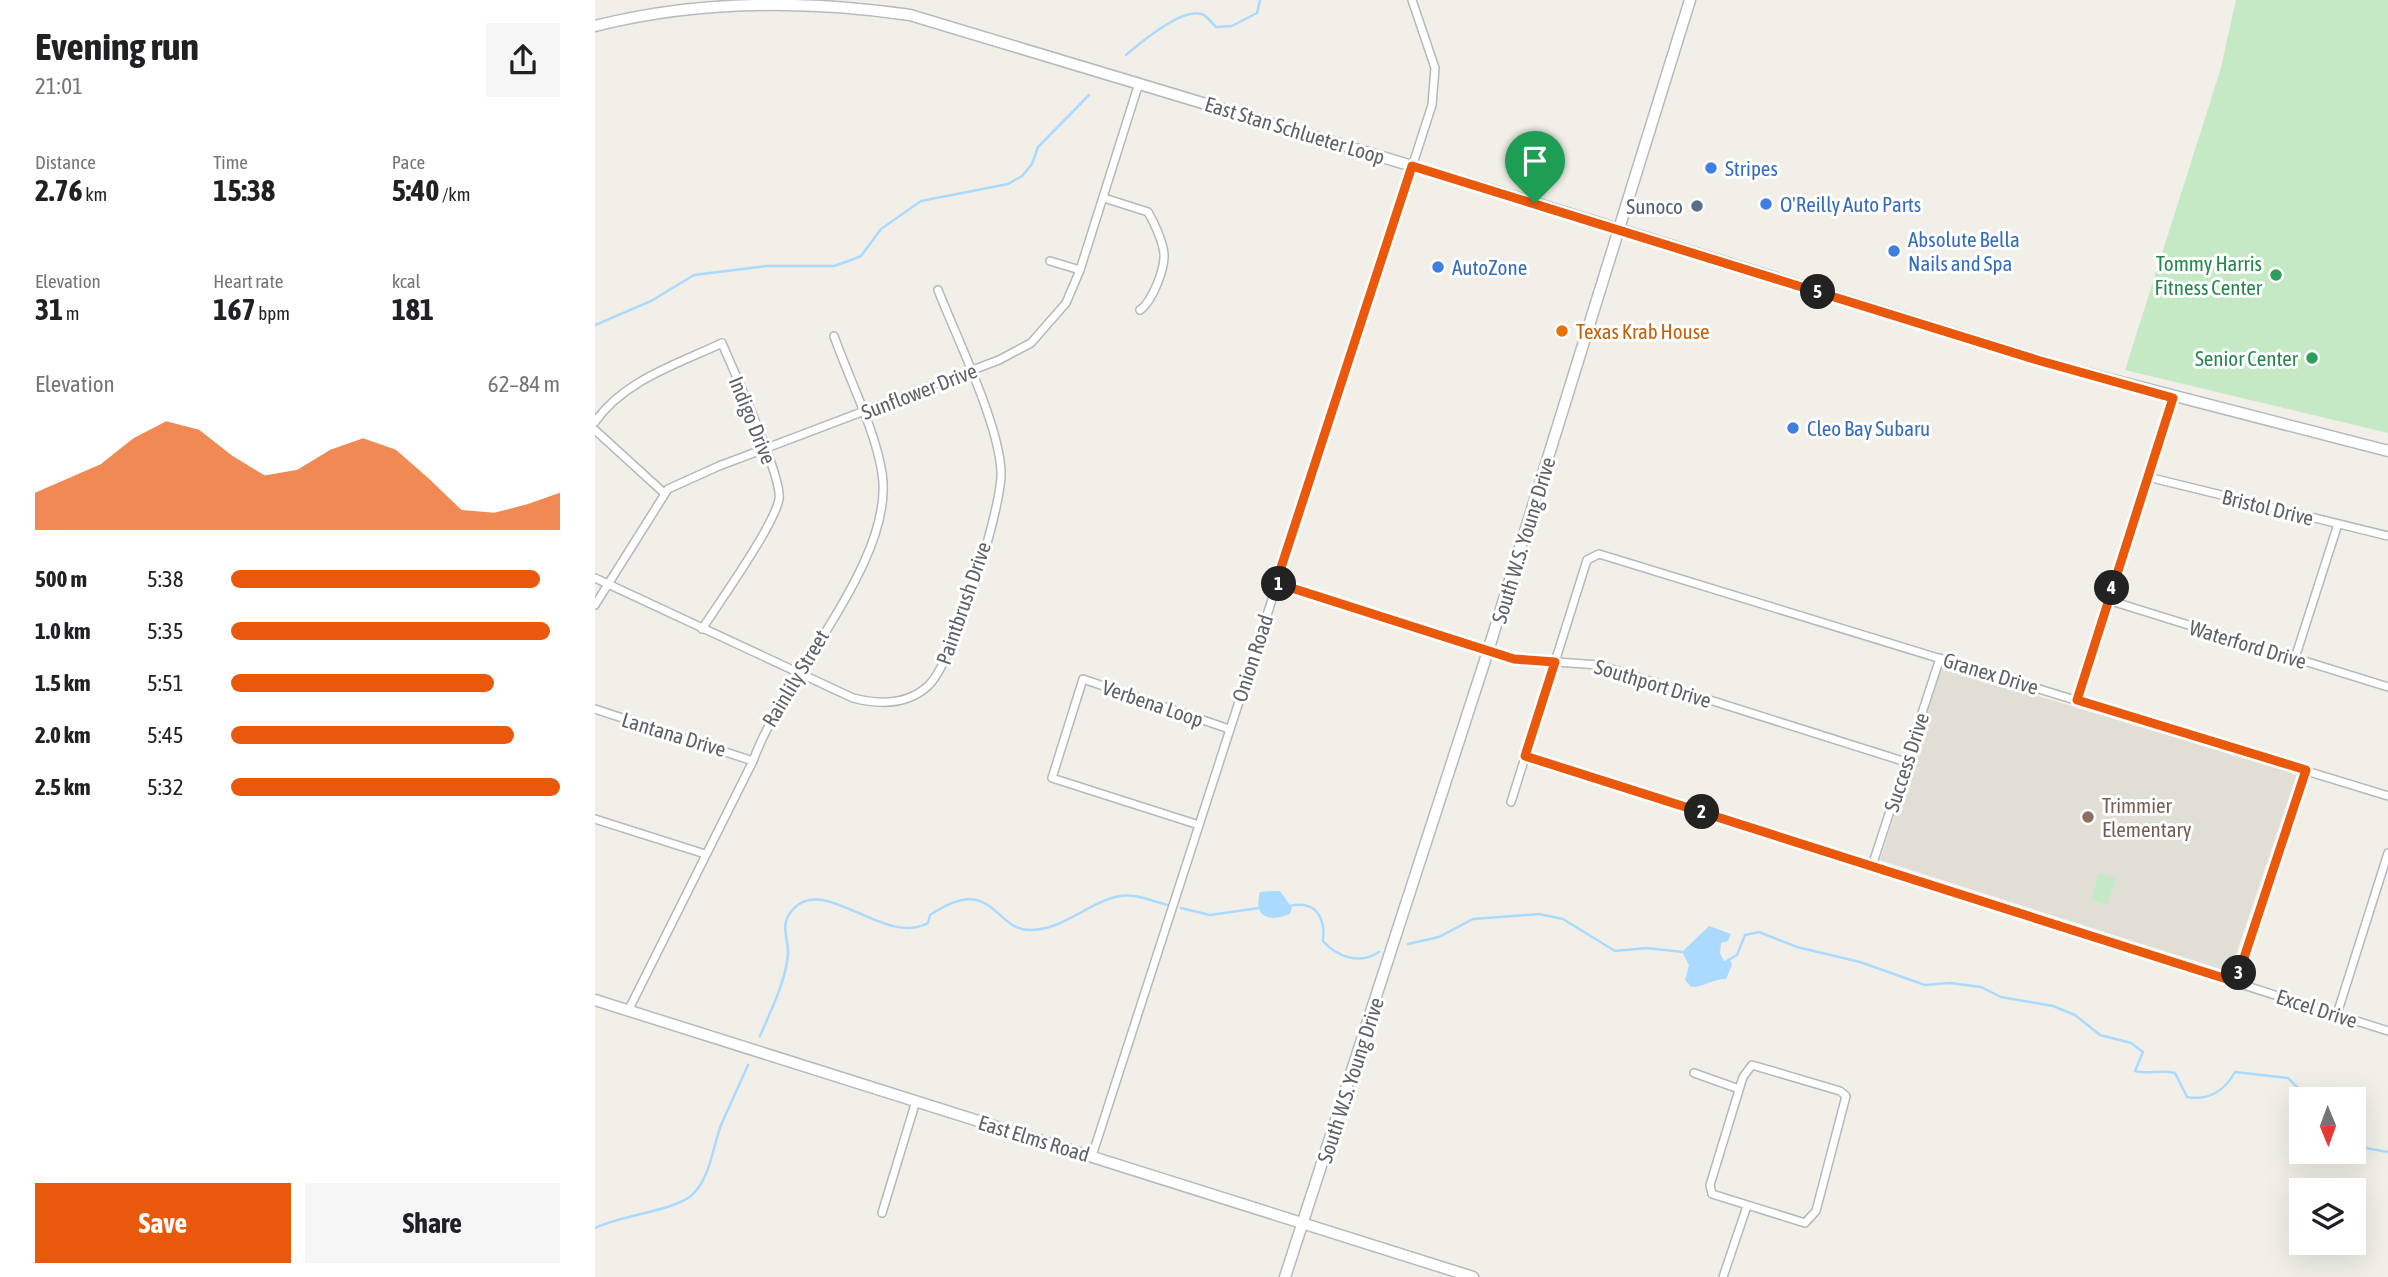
<!DOCTYPE html>
<meta charset="utf-8">
<style>
:root{--surface:#fff;--page:#f6f6f6;--text:#202124;--muted:#757577;--accent:#ea580c}
body{margin:0;font-family:"Asap Condensed",sans-serif;background:var(--page);color:var(--text);height:100vh;display:flex;flex-direction:column;font-size:26px;white-space:nowrap}
*{box-sizing:border-box;margin:0}
p{font-size:23px;color:var(--muted)}
.icon{flex:none;width:38px;height:38px;fill:none;stroke:currentColor;stroke-width:2;stroke-linecap:round;stroke-linejoin:round}
.map{position:relative;flex:1;overflow:hidden}
.panel{display:flex;flex-direction:column;background:var(--surface);width:595px}
.panel>*{flex:none}
.needle{width:46px;rotate:179deg}
.tools{position:absolute;left:1694px;top:1087px;display:grid;gap:14px}
.tools a{display:grid;place-items:center;width:77px;height:77px;border-radius:0px;background:var(--surface);box-shadow:0 7px 28px #0002;font-size:35px}
.pin{position:absolute;display:grid;place-items:center;width:60px;height:60px;color:#fff;margin:-72px -30px;border-radius:50% 50% 50% 0;rotate:-45deg;box-shadow:0 0 7px #0007}
.pin .icon{rotate:45deg}
.km{position:absolute;width:35px;height:35px;margin:-18px;border-radius:50%;background:#222;color:#fff;font-size:19px;line-height:35px;text-align:center}
.round{display:grid;place-items:center;flex:none;width:74px;height:74px;border-radius:0px;background:var(--page)}
.head{display:flex;align-items:center;justify-content:space-between;height:119px;padding:0 35px}
h1{font-size:38px;font-weight:700;line-height:52px}
.stats{display:grid;grid-template-columns:repeat(3,1fr);gap:10px;height:119px;padding:7px 35px}
.stats div{display:grid;align-content:center}
.stats b{font-size:30px;font-weight:700}
.stats small{font-size:19px;font-weight:400}
.stats p{font-size:19px}
.chart{height:196px;padding:14px 35px}
.chart p{display:flex;justify-content:space-between}
.chart svg{width:100%;height:126px;margin-top:7px;fill:var(--accent);opacity:.7}
.button{display:flex;gap:14px;margin-top:auto;padding:14px 35px}
.button a{flex:1;height:80px;border-radius:0px;background:var(--accent);color:#fff;font-size:28px;font-weight:700;line-height:80px;text-align:center}
.button a+a{background:var(--page);color:var(--text)}
ul{padding:0 35px;list-style:none;font-size:23px}
li{display:grid;grid-template-columns:112px 84px 1fr;align-items:center;height:52px}
li i{height:18px;border-radius:9px;background:var(--accent)}
main{display:flex;flex:1;min-height:0}
.map>svg:first-child{display:block}
.education{fill:#e1ded6}
.green{fill:#c5e8c5}
.water{fill:#aadaff}
.lines{fill:none;stroke-linecap:round;stroke-linejoin:round}
.stream{stroke:#aadaff;stroke-width:2.5}
.street-casing{stroke:#b5b8bc;stroke-width:10}
.secondary-casing{stroke:#b6babf;stroke-width:13}
.street{stroke:#fff;stroke-width:7}
.secondary{stroke:#fff;stroke-width:10}
.route-casing{stroke:#fff;stroke-width:14}
.route{stroke:#ea580c;stroke-width:9}
.shop-dot{fill:#3f7fe0;stroke:#fff;stroke-width:2.5}
.service-dot{fill:#5c6f8a;stroke:#fff;stroke-width:2.5}
.leisure-dot{fill:#2e9e5b;stroke:#fff;stroke-width:2.5}
.food-dot{fill:#e8710a;stroke:#fff;stroke-width:2.5}
.education-dot{fill:#8d6e63;stroke:#fff;stroke-width:2.5}
.labels{text-anchor:middle;dominant-baseline:central;stroke-width:6;stroke-linejoin:round;paint-order:stroke}
.street-label{font-size:21px;fill:#5f6368;stroke:#fff}
.shop-label{font-size:21px;fill:#366cbe;stroke:#fff;text-anchor:start}
.service-label{font-size:21px;fill:#4e5e75;stroke:#fff;text-anchor:end}
.leisure-label{font-size:21px;fill:#27864d;stroke:#fff;text-anchor:end}
.food-label{font-size:21px;fill:#c56008;stroke:#fff;text-anchor:start}
.education-label{font-size:21px;fill:#785e54;stroke:#fff;text-anchor:start}
</style>
<main>
<section class="panel">
<div class="head"><div><h1>Evening run</h1><p>21:01</p></div><a class="round"><svg class="icon" aria-label="share" viewBox="0 0 24 24"><path d="M12 15V3M7 8l5-5 5 5M5 13v7h14v-7"/></svg></a></div>
<div class="stats">
<div><p>Distance</p><b>2.76<small> km</small></b></div>
<div><p>Time</p><b>15:38</b></div>
<div><p>Pace</p><b>5:40<small> /km</small></b></div>
</div>
<div class="stats">
<div><p>Elevation</p><b>31<small> m</small></b></div>
<div><p>Heart rate</p><b>167<small> bpm</small></b></div>
<div><p>kcal</p><b>181</b></div>
</div>
<div class="chart"><p><span>Elevation</span>62–84 m</p>
<svg viewBox="0 0 160 44" preserveAspectRatio="none"><path d="M0 44V31L10 26L20 21L30 12L40 6L50 9L60 18L70 25L80 23L90 16L100 12L110 16L120 26L130 37L140 38L150 35L160 31V44z"/></svg>
</div>
<ul>
<li><b>500 m</b>5:38<i style="width:94%"></i></li>
<li><b>1.0 km</b>5:35<i style="width:97%"></i></li>
<li><b>1.5 km</b>5:51<i style="width:80%"></i></li>
<li><b>2.0 km</b>5:45<i style="width:86%"></i></li>
<li><b>2.5 km</b>5:32<i style="width:100%"></i></li>
</ul>
<div class="button"><a>Save</a><a>Share</a></div>
</section>
<div class="map">
<svg width="1793" height="1277" viewBox="0 0 1793 1277">
<rect width="100%" height="100%" fill="#f1efe8"/>
<polygon class="education" points="1347,667 1702,774 1635,972 1285,860"/>
<g class="green">
<polygon points="1641,0 1793,0 1793,433 1530,370 1625,71"/>
<polygon points="1504,873 1521,878 1512,905 1496,900"/>
</g>
<g class="water">
<path d="M674 891H685L697 908 695 914C674 922 658 918 665 892Z"/>
<path d="M1114 926 1136 934 1133 941 1126 943 1125 953 1129 961 1135 959 1137 965 1131 979C1117 979 1110 987 1096 987L1090 980 1094 965 1087 952Z"/>
</g>
<g class="lines">
<g class="stream">
<path d="M531 55C545 43 590 5 609 15 613 18 618 24 621 27L637 26 662 13 665 0"/>
<polyline points="0,325 56,301 99,275 172,266 239,266 259,259 266,256 286,229 326,201 413,184 427,176 437,164 443,147 494,95"/>
<path d="M695 906C720 900 731 917 728 941 742 957 765 965 784 952"/>
<polyline points="586,908 615,915 664,908"/>
<polyline points="813,944 844,937 878,919 944,914 968,919 1020,951 1051,948 1088,952"/>
<path d="M1133 960 1142 955 1150 935 1164 932 1202 947 1265 962 1330 985 1355 983 1386 987 1406 997 1458 1006 1480 1015 1505 1035 1536 1043 1548 1052 1540 1071C1554 1075 1566 1069 1580 1073L1592 1097C1614 1101 1630 1090 1640 1072L1693 1078 1714 1099"/>
<path d="M165 1036C176 1010 190 983 193 955 194 940 185 927 195 913 226 869 288 948 333 923L335 915C398 872 398 930 435 930 469 930 493 902 525 896 540 893 559 902 573 905"/>
<polyline points="1759,1146 1793,1152"/>
<path d="M0 1228C26 1215 79 1211 97 1195 115 1179 118 1146 126 1125 135 1105 144 1085 153 1065"/>
</g>
<defs>
<g id="street">
<path d="M509 198 553 212C559 222 568 242 569 254 570 269 557 302 545 310"/>
<polyline points="455,261 485,270"/>
<path d="M0 422C29 380 83 364 127 343 138 370 188 478 184 499 180 524 124 603 107 629"/>
<polyline points="0,430 69,493"/>
<polyline points="1553,477 1793,536"/>
<path d="M0 578 258 698C285 705 312 705 333 686 359 662 408 506 406 471 404 424 361 336 343 290"/>
<polyline points="681,583 919,659 1004,665 1311,762"/>
<polyline points="1513,600 1793,687"/>
<polyline points="0,605 73,489 124,466 404,360 436,343 471,303 485,270 544,83"/>
<polyline points="1700,658 1743,524"/>
<polyline points="1482,700 1578,398"/>
<polyline points="0,709 158,761"/>
<polyline points="930,756 1793,1031"/>
<polyline points="916,802 992,560 1004,554 1793,796"/>
<polyline points="0,819 110,854"/>
<polyline points="604,825 457,778 488,679 634,729"/>
<polyline points="1277,866 1345,658"/>
<polyline points="1641,982 1711,770"/>
<path d="M33 1011 158 761C188 676 301 561 287 473 280 429 254 379 239 336"/>
<polyline points="1742,1014 1793,853"/>
<polygon points="1157,1065 1245,1091 1251,1096 1221,1211 1210,1223 1117,1194 1115,1185 1148,1077"/>
<polyline points="1099,1073 1144,1089"/>
<polyline points="497,1156 837,105 840,68 817,0"/>
<polyline points="287,1213 321,1101"/>
<polyline points="1128,1277 1152,1206"/>
</g>
<g id="secondary">
<path d="M0 26C103 0 211 0 315 15L940 203 1460 365 1793 451"/>
<polyline points="0,1000 878,1277"/>
<polyline points="690,1277 893,651 1095,0"/>
</g>
</defs>
<use href="#street" class="street-casing"/>
<use href="#secondary" class="secondary-casing"/>
<use href="#street" class="street"/>
<use href="#secondary" class="secondary"/>
</g>
<g class="lines">
<defs>
<polygon id="route" points="817,166 1442,360 1578,398 1482,700 1711,770 1641,982 930,756 960,662 919,659 681,583"/>
</defs>
<use href="#route" class="route-casing"/>
<use href="#route" class="route"/>
</g>
<g class="shop-dot">
<circle cx="1116" cy="168" r="7"/>
<circle cx="1171" cy="204" r="7"/>
<circle cx="1299" cy="251" r="7"/>
<circle cx="843" cy="267" r="7"/>
<circle cx="1198" cy="428" r="7"/>
</g>
<circle class="service-dot" cx="1102" cy="206" r="7"/>
<g class="leisure-dot">
<circle cx="1681" cy="275" r="7"/>
<circle cx="1717" cy="358" r="7"/>
</g>
<circle class="food-dot" cx="967" cy="331" r="7"/>
<circle class="education-dot" cx="1493" cy="817" r="7"/>
<g class="labels">
<g class="street-label">
<text transform="translate(700 130) rotate(17)">East Stan Schlueter Loop</text>
<text transform="translate(324 391) rotate(-21)">Sunflower Drive</text>
<text transform="translate(158 420) rotate(68)">Indigo Drive</text>
<text transform="translate(1673 507) rotate(14)">Bristol Drive</text>
<text transform="translate(928 540) rotate(-73)">South W.S. Young Drive</text>
<text transform="translate(368 603) rotate(-71)">Paintbrush Drive</text>
<text transform="translate(1653 644) rotate(17)">Waterford Drive</text>
<text transform="translate(657 658) rotate(-72)">Onion Road</text>
<text transform="translate(1396 673) rotate(17)">Granex Drive</text>
<text transform="translate(200 678) rotate(-59)">Rainlily Street</text>
<text transform="translate(1058 683) rotate(17)">Southport Drive</text>
<text transform="translate(558 703) rotate(19)">Verbena Loop</text>
<text transform="translate(79 734) rotate(17)">Lantana Drive</text>
<text transform="translate(1311 762) rotate(-72)">Success Drive</text>
<text transform="translate(1722 1008) rotate(18)">Excel Drive</text>
<text transform="translate(755 1080) rotate(-72)">South W.S. Young Drive</text>
<text transform="translate(439 1138) rotate(17)">East Elms Road</text>
</g>
<g class="shop-label">
<text x="1130" y="168">Stripes</text>
<text x="1185" y="204">O'Reilly Auto Parts</text>
<text x="1313" y="239">Absolute Bella<tspan x="1313" dy="24">Nails and Spa</tspan></text>
<text x="857" y="267">AutoZone</text>
<text x="1212" y="428">Cleo Bay Subaru</text>
</g>
<g class="service-label">
<text x="1088" y="206">Sunoco</text>
</g>
<g class="leisure-label">
<text x="1667" y="263">Tommy Harris<tspan x="1667" dy="24">Fitness Center</tspan></text>
<text x="1703" y="358">Senior Center</text>
</g>
<g class="food-label">
<text x="981" y="331">Texas Krab House</text>
</g>
<g class="education-label">
<text x="1507" y="805">Trimmier<tspan x="1507" dy="24">Elementary</tspan></text>
</g>
</g>
</svg>
<div class="tools">
<a><svg class="needle" viewBox="-14 -14 28 28"><path d="M0-13l5 13h-10z" fill="#e53935"/><path d="M0 13l5-13h-10z" fill="#757577"/></svg></a>
<a><svg class="icon" aria-label="layers" viewBox="0 0 24 24"><path d="M12 4l9 5-9 5-9-5zM3 14l9 5 9-5"/></svg></a>
</div>
<div class="pin" style="left:940px;top:203px;background:#1e9e55"><svg class="icon" aria-label="arrive" viewBox="0 0 24 24"><path d="M6 21V4h12l-3 4 3 4H6"/></svg></div>
<b class="km" style="left:684px;top:584px">1</b>
<b class="km" style="left:1107px;top:812px">2</b>
<b class="km" style="left:1644px;top:973px">3</b>
<b class="km" style="left:1517px;top:588px">4</b>
<b class="km" style="left:1223px;top:292px">5</b>
</div>
</main>
